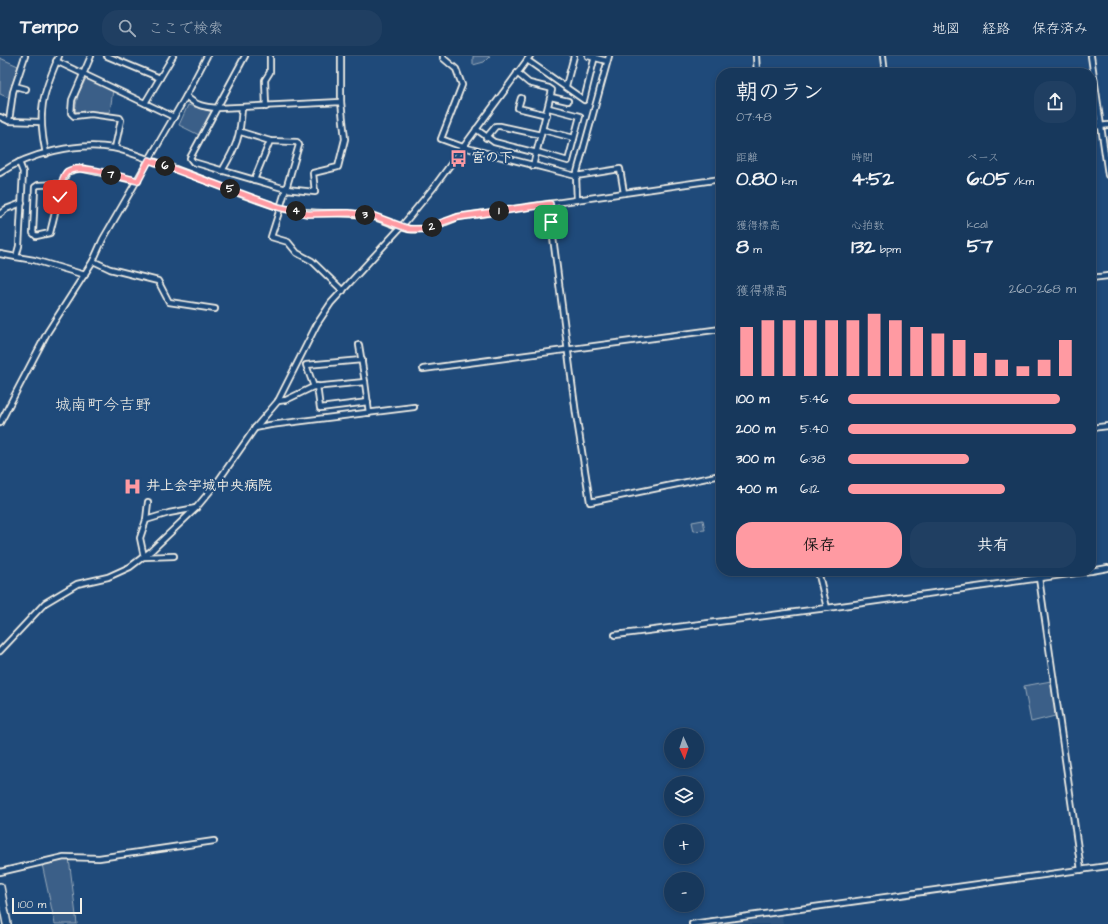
<!DOCTYPE html>
<html lang="ja">
<meta charset="utf-8">
<style>
:root{--surface:#17385c;--page:#203f62;--text:#f1f3f6;--muted:#9eacbb;--line:#365272;--accent:#ff9aa2}
body{margin:0;font-family:"Architects Daughter","Klee One",sans-serif;background:var(--page);color:var(--text);height:100vh;display:flex;flex-direction:column;font-size:15px;white-space:nowrap}
*{box-sizing:border-box;margin:0}
p{font-size:13px;color:var(--muted)}
.icon{flex:none;width:22px;height:22px;fill:none;stroke:currentColor;stroke-width:2;stroke-linecap:round;stroke-linejoin:round}
.map{position:relative;flex:1;overflow:hidden}
.sheet{position:absolute;left:716px;top:12px;width:380px;height:508px;display:flex;flex-direction:column;background:var(--surface);border-radius:16px;box-shadow:0 2px 6px #0003,0 0 0 1px var(--line)}
.sheet>*{flex:none}
.needle{width:26px;rotate:177deg}
.buttons{position:absolute;left:664px;top:672px;display:grid;gap:8px}
.buttons a{display:grid;place-items:center;width:40px;height:40px;border-radius:50%;background:var(--surface);box-shadow:0 2px 6px #0003,0 0 0 1px var(--line);font-size:20px}
.scale{position:absolute;left:12px;bottom:10px;width:70px;box-sizing:border-box;padding-left:4px;border:2px solid #f4f1e8;border-top:0;font-size:11px;line-height:14px;white-space:nowrap;color:#f4f1e8;-webkit-text-stroke:3px #1f4a7a;paint-order:stroke}
.pin{position:absolute;display:grid;place-items:center;width:34px;height:34px;color:#fff;margin:-17px;border-radius:8px;box-shadow:0 2px 6px #0006}
.km{position:absolute;width:20px;height:20px;margin:-10px;border-radius:50%;background:#222;color:#fff;font-size:11px;line-height:20px;text-align:center}
.round{display:grid;place-items:center;flex:none;width:42px;height:42px;border-radius:16px;background:var(--page)}
.summary{display:flex;align-items:center;justify-content:space-between;height:68px;padding:0 20px}
h1{font-size:22px;font-weight:700;line-height:30px}
.stats{display:grid;grid-template-columns:repeat(3,1fr);gap:6px;height:68px;padding:4px 20px}
.stats div{display:grid;align-content:center}
.stats b{font-size:20px;font-weight:700}
.stats small{font-size:11px;font-weight:400}
.stats p{font-size:11px}
.chart{height:112px;padding:8px 20px}
.chart p{display:flex;justify-content:space-between}
.chart svg{width:100%;height:72px;margin-top:4px;stroke:var(--accent);stroke-width:6}
.button{display:flex;gap:8px;margin-top:auto;padding:8px 20px}
.button a{flex:1;height:46px;border-radius:16px;background:var(--accent);color:#111;font-size:16px;font-weight:700;line-height:46px;text-align:center}
.button a+a{background:var(--page);color:var(--text)}
ul{padding:0 20px;list-style:none;font-size:13px}
li{display:grid;grid-template-columns:64px 48px 1fr;align-items:center;height:30px}
li i{height:10px;border-radius:5px;background:var(--accent)}
header{display:flex;align-items:center;gap:24px;box-sizing:border-box;height:56px;padding:0 20px;background:var(--surface);border-bottom:1px solid var(--line)}
header strong{font-size:19px}
nav{display:flex;gap:22px;margin-inline-start:auto;font-size:14px}
.search{width:280px;height:36px;background:var(--page);display:flex;align-items:center;gap:10px;box-sizing:border-box;padding:0 14px;border-radius:16px;color:var(--muted);font-size:15px}
.map>svg:first-child{display:block}
.built{fill:#2d5581}
.green{fill:#3a5f88;stroke:#97a8b8}
.lines{fill:none;stroke-linecap:round;stroke-linejoin:round}
.minor-casing{stroke:#f4f1e8;stroke-width:8}
.highway-casing{stroke:#f4f1e8;stroke-width:10}
.minor{stroke:#1f4a7a;stroke-width:4.5}
.highway{stroke:#1f4a7a;stroke-width:7}
.minor-bridge-casing{stroke:#f4f1e8;stroke-width:8;stroke-linecap:butt}
.minor-bridge{stroke:#1f4a7a;stroke-width:4.5}
.route-casing{stroke:#fff;stroke-width:8}
.route{stroke:#ff9aa2;stroke-width:5}
.labels{text-anchor:middle;dominant-baseline:central;stroke-width:4;stroke-linejoin:round;paint-order:stroke}
.poi-label{font-size:14px;font-weight:bold;fill:#f4f1e8;stroke:#1f4a7a;text-anchor:start}
.quarter-label{font-size:16px;fill:#f4f1e8;stroke:#1f4a7a}
</style>
<header>
<strong>Tempo</strong>
<div class="search"><svg class="icon" aria-label="search" viewBox="0 0 24 24"><circle cx="10" cy="10" r="6"/><path d="M15 15l6 6"/></svg>ここで検索</div>
<nav><a>地図</a><a>経路</a><a>保存済み</a></nav>
</header>
<div class="map">
<svg width="1108" height="868" viewBox="0 0 1108 868">
<rect width="100%" height="100%" fill="#1f4a7a"/>
<filter id="ink" filterUnits="userSpaceOnUse"><feTurbulence type="fractalNoise" baseFrequency=".025" numOctaves="2"/><feDisplacementMap in="SourceGraphic" scale="8" xChannelSelector="R" yChannelSelector="G"/><feConvolveMatrix kernelMatrix="1 2 1 2 8 2 1 2 1" color-interpolation-filters="sRGB"/></filter>
<g filter="url(#ink)">
<polygon class="built" points="782,859 783,868 716,868"/>
<g class="green">
<polygon points="473,0 490,0 484,6 473,9"/>
<polygon points="0,2 18,10 9,42 0,38"/>
<polygon points="86,22 113,33 110,56 76,56 75,54 78,39"/>
<polygon points="188,49 213,56 199,79 179,69"/>
<polygon points="703,464 705,474 694,475 692,466"/>
<polygon points="1051,625 1055,660 1031,666 1024,630"/>
<polygon points="69,802 77,868 55,868 42,808"/>
</g>
<g class="lines">
<defs>
<g id="minor">
<polyline points="91,0 72,44 71,57 74,60 91,58 120,62 121,64 115,92"/>
<polyline points="107,0 160,22"/>
<polyline points="341,0 341,46"/>
<polyline points="443,0 443,2 456,13 462,29 441,83 463,91 576,120 620,113 624,137"/>
<polyline points="588,0 607,5"/>
<polyline points="756,0 757,17"/>
<polyline points="883,0 885,17"/>
<polyline points="1091,0 1108,119"/>
<polyline points="527,4 584,44 595,0"/>
<polyline points="56,5 174,61"/>
<polyline points="517,17 529,27 549,32 552,34 533,110"/>
<polyline points="15,30 26,33"/>
<polyline points="566,30 574,0"/>
<path d="M186 40C196 50 205 51 218 52L341 46 345 83 338 111 313 117 315 136 286 133 285 136"/>
<polyline points="551,41 568,45"/>
<polyline points="521,42 518,52 547,59"/>
<polyline points="145,47 173,0"/>
<polyline points="266,51 265,24 270,16 270,0"/>
<polyline points="0,61 9,65 41,66"/>
<polyline points="9,65 13,36 25,0"/>
<polyline points="1091,71 1108,69"/>
<polyline points="476,73 494,86 537,97"/>
<polyline points="543,74 574,82"/>
<polyline points="241,76 270,85 297,86 299,89 286,133 193,106 190,102 245,0"/>
<polyline points="486,82 496,70 500,70 541,79"/>
<polyline points="537,96 568,105 580,60 549,52"/>
<path d="M46 98C37 56 42 39 59 0"/>
<path d="M222 115C237 89 240 82 242 52"/>
<path d="M0 117C29 97 79 86 113 92 129 95 146 103 162 108 201 122 239 139 279 151 308 160 336 155 366 159 383 162 394 170 409 173 425 176 443 167 458 161L721 123"/>
<polyline points="254,124 270,85"/>
<polyline points="62,128 50,177 36,180 33,177 35,131 38,129 62,128 67,116 80,112 138,125"/>
<polyline points="577,144 576,120 609,0"/>
<polyline points="550,148 551,166 576,358 590,446 721,419"/>
<polyline points="0,158 6,153 22,147"/>
<polyline points="278,159 271,181 288,186 297,197 312,205 343,235"/>
<polyline points="0,198 16,201 19,190 23,116 19,106"/>
<polyline points="16,201 34,204 85,219"/>
<polyline points="93,205 110,213 158,225 169,246 215,253"/>
<polyline points="1091,222 1108,220"/>
<polyline points="359,289 365,326"/>
<polyline points="423,313 721,273"/>
<polyline points="317,330 320,352 368,346"/>
<polyline points="314,331 306,309 362,304"/>
<polyline points="278,345 286,344 313,331 365,326 369,357"/>
<polyline points="0,367 47,277 93,205 103,183 186,40 207,0"/>
<polyline points="255,372 270,369 414,351"/>
<polyline points="1091,372 1108,370"/>
<polyline points="148,446 146,464 140,482 144,501 174,500"/>
<polyline points="146,464 169,457 196,452"/>
<polyline points="818,515 827,552"/>
<polyline points="1091,515 1108,512"/>
<polyline points="1039,522 1081,814"/>
<polyline points="615,579 827,552 1090,515"/>
<polyline points="0,595 45,547 77,528 108,521 130,511 151,495 196,452 216,428 255,372 278,345 317,268 331,247 401,171 434,131 530,0"/>
<polyline points="0,816 64,801 99,802 214,785"/>
<polyline points="692,868 1108,810"/>
</g>
<polyline id="highway" points="0,831 7,868"/>
</defs>
<use href="#minor" class="minor-casing"/>
<use href="#highway" class="highway-casing"/>
<use href="#minor" class="minor"/>
<use href="#highway" class="highway"/>
<defs>
<polyline id="minor-bridge" points="278,159 284,139"/>
</defs>
<use href="#minor-bridge" class="minor-bridge-casing"/>
<use href="#minor-bridge" class="minor-bridge"/>
</g>
</g>
<g class="lines" filter="url(#ink)">
<defs>
<path id="route" d="M60 141C61 135 61 122 66 117 76 105 123 122 138 125L149 104 278 151 308 158 349 157 374 160 409 173H423L458 161 550 148 551 166"/>
</defs>
<use href="#route" class="route-casing"/>
<use href="#route" class="route"/>
</g>
<defs>
<symbol id="bus-bare" viewBox="-9 -9 18 18"><path d="M-5-6H5V4H4V6H2V4H-2V6H-4V4H-5ZM-3.5-4V0h7V-4ZM-3.5 1.2v1.5H-2V1.2ZM2 1.2v1.5H3.5V1.2Z" fill="#ff9aa2" stroke="#1f4a7a" stroke-width="2.5" paint-order="stroke"/></symbol>
<symbol id="hospital-bare" viewBox="-9 -9 18 18"><path d="M-5-5h3v3.5h4V-5h3V5h-3V1.5h-4V5h-3Z" fill="#ff9aa2" stroke="#1f4a7a" stroke-width="2.5" paint-order="stroke"/></symbol>
</defs>
<g fill-rule="evenodd">
<use href="#bus-bare" x="446" y="90" width="25" height="25"/>
<use href="#hospital-bare" x="120" y="418" width="25" height="25"/>
</g>
<g class="labels">
<g class="poi-label">
<text x="471" y="102">宮の下</text>
<text x="146" y="430">井上会宇城中央病院</text>
</g>
<g class="quarter-label">
<text x="103" y="349">城南町今吉野</text>
</g>
</g>
</svg>
<div class="buttons">
<a><svg class="needle" viewBox="-14 -14 28 28"><path d="M0-13l5 13h-10z" fill="#e53935"/><path d="M0 13l5-13h-10z" fill="#9eacbb"/></svg></a>
<a><svg class="icon" aria-label="layers" viewBox="0 0 24 24"><path d="M12 4l9 5-9 5-9-5zM3 14l9 5 9-5"/></svg></a>
<a>+</a>
<a>−</a>
</div>
<div class="scale">100 m</div>
<div class="pin" style="left:551px;top:166px;background:#1e9e55"><svg class="icon" aria-label="arrive" viewBox="0 0 24 24"><path d="M6 21V4h12l-3 4 3 4H6"/></svg></div>
<div class="pin" style="left:60px;top:141px;background:#d93025"><svg class="icon" aria-label="check" viewBox="0 0 24 24"><path d="M5 12l5 5 9-10"/></svg></div>
<b class="km" style="left:499px;top:155px">1</b>
<b class="km" style="left:432px;top:171px">2</b>
<b class="km" style="left:365px;top:159px">3</b>
<b class="km" style="left:296px;top:155px">4</b>
<b class="km" style="left:230px;top:133px">5</b>
<b class="km" style="left:165px;top:110px">6</b>
<b class="km" style="left:111px;top:119px">7</b>
<section class="sheet">
<div class="summary"><div><h1>朝のラン</h1><p>07:48</p></div><a class="round"><svg class="icon" aria-label="share" viewBox="0 0 24 24"><path d="M12 15V3M7 8l5-5 5 5M5 13v7h14v-7"/></svg></a></div>
<div class="stats">
<div><p>距離</p><b>0.80<small> km</small></b></div>
<div><p>時間</p><b>4:52</b></div>
<div><p>ペース</p><b>6:05<small> /km</small></b></div>
</div>
<div class="stats">
<div><p>獲得標高</p><b>8<small> m</small></b></div>
<div><p>心拍数</p><b>132<small> bpm</small></b></div>
<div><p>kcal</p><b>57</b></div>
</div>
<div class="chart"><p><span>獲得標高</span>260–268 m</p>
<svg viewBox="0 0 160 44" preserveAspectRatio="none"><path d="M5 44V14M15 44V10M25 44V10M35 44V10M45 44V10M55 44V10M65 44V6M75 44V10M85 44V14M95 44V18M105 44V22M115 44V30M125 44V34M135 44V38M145 44V34M155 44V22"/></svg>
</div>
<ul>
<li><b>100 m</b>5:46<i style="width:93%"></i></li>
<li><b>200 m</b>5:40<i style="width:100%"></i></li>
<li><b>300 m</b>6:38<i style="width:53%"></i></li>
<li><b>400 m</b>6:12<i style="width:69%"></i></li>
</ul>
<div class="button"><a>保存</a><a>共有</a></div>
</section>
</div>
